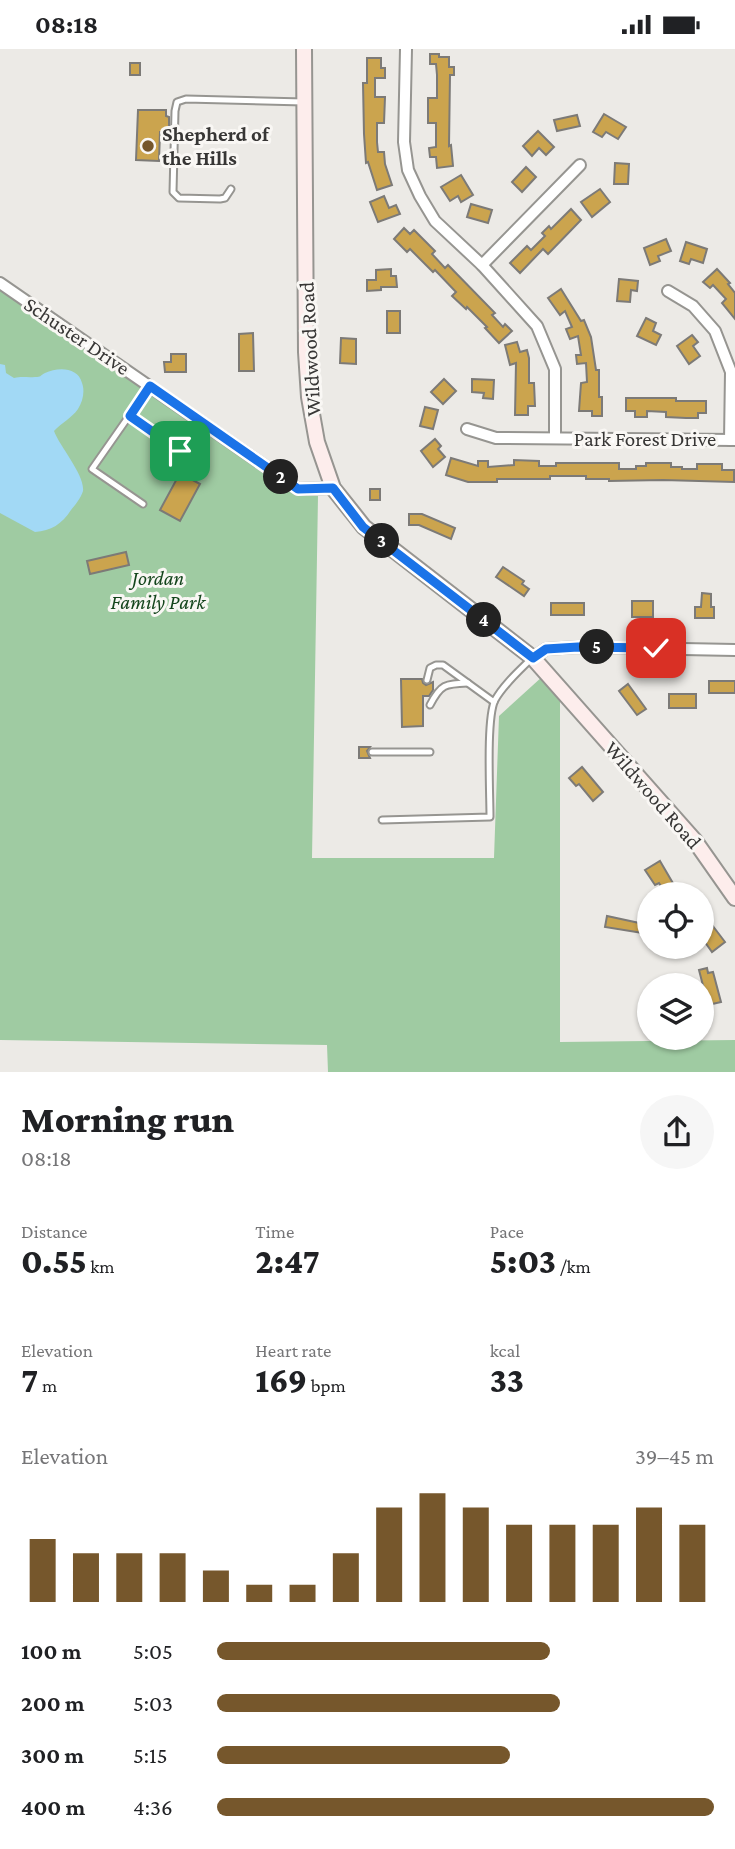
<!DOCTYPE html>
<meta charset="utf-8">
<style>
:root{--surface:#fff;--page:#f6f6f6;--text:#202124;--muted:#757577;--accent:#76572c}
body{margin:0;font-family:"Crimson Pro",serif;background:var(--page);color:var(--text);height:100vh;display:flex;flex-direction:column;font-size:26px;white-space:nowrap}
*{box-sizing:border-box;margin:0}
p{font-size:23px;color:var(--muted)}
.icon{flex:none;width:38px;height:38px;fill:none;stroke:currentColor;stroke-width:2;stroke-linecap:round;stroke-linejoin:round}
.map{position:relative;height:1023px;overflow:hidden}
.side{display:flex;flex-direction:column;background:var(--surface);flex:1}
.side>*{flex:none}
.controls{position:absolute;left:637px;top:833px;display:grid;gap:14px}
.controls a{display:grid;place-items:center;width:77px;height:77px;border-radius:50%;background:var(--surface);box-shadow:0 2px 5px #0004;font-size:35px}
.pin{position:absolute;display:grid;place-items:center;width:60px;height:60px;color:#fff;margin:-30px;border-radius:14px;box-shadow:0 4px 10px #0006}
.km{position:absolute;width:35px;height:35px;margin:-18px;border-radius:50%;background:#222;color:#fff;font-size:19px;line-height:35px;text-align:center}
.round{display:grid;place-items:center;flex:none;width:74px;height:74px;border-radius:37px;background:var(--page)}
.head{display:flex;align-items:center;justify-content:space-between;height:119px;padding:0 21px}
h1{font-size:38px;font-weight:800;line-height:52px}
.figures{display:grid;grid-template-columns:repeat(3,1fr);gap:10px;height:119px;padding:7px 21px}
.figures div{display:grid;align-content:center}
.figures b{font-size:35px;font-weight:800}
.figures small{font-size:19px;font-weight:400}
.figures p{font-size:19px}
.chart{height:196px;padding:14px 21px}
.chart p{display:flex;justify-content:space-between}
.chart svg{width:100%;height:126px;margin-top:7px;stroke:var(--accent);stroke-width:6}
ul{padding:0 21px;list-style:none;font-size:23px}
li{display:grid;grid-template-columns:112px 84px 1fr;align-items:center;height:52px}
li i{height:18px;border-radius:9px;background:var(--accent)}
.status{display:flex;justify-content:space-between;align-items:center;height:49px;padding:0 35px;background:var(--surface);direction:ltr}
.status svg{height:19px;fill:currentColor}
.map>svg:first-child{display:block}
.green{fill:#9fcba2}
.water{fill:#a2d9f5}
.building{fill:#cba44e;stroke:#7c7a77;stroke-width:2}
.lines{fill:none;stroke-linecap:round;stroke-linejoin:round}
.lane-casing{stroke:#969591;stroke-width:9}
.street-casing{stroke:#969591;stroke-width:14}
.secondary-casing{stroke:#969591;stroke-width:18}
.lane{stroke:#fff;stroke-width:5}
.street{stroke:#fff;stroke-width:10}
.secondary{stroke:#fdedec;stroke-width:14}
.route-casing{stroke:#fff;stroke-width:14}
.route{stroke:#1a73e8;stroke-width:9}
.poi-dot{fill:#76572c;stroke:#f9f7f4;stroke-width:2.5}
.labels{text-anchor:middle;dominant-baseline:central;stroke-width:6;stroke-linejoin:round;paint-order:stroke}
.poi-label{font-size:21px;font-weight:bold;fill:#373635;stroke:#f9f7f4;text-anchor:start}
.street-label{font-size:21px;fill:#373635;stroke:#f9f7f4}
.park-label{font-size:21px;font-style:italic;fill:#14451c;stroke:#f9f7f4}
</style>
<div class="status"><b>08:18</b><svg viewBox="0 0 49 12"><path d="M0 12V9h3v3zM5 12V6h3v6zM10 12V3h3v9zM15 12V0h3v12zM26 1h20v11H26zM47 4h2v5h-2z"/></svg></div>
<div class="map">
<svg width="735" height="1023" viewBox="0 0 735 1023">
<rect width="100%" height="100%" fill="#eceae6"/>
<polygon class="green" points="0,239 269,424 293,445 318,447 312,809 494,809 499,667 543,627 560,646 560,993 735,991 735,1023 328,1023 327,996 0,991"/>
<path class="water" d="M0 315 5 316 6 324 14 329C23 327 27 329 35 328 42 328 39 327 45 324 58 318 78 318 82 334 85 342 83 352 78 360 72 369 61 374 54 382 60 398 85 426 83 442 81 449 75 456 71 461 62 475 51 482 35 483L0 464Z"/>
<g class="building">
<polygon points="430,5 439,5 439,8 449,8 449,18 454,18 454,26 450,26 449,97 451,96 453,117 437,119 436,108 430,108 429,99 436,98 436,74 428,74 428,49 437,49 437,26 436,15 430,15"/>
<polygon points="367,9 381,9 381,19 385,19 385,29 375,29 375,48 385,48 384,74 377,74 377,93 378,103 384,103 385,115 392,136 377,141 368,113 366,114 364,85 363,34 367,34"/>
<rect x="130" y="14" width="10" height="12"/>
<polygon points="138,61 166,61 166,67 169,68 169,84 160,83 159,112 136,111"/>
<polygon points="604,65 626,78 618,90 606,83 602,88 593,83"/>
<polygon points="577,66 580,77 557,82 554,71"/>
<polygon points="538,82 554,98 546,106 539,99 532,107 523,97"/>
<polygon points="615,114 629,115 628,135 614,135"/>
<polygon points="526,118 536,128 522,143 512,133"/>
<polygon points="461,126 473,146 461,153 458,147 450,152 441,138"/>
<polygon points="600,140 610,153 592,168 581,153"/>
<polygon points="384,147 389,159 396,156 400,165 378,173 370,153"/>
<polygon points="471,155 492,161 488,174 467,168"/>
<polygon points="571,160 581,171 548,205 543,200 520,224 510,214 527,197 531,201 545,187 542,184 549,177 551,180"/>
<polygon points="404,179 410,185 414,181 435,202 432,205 445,219 448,216 495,264 492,266 503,278 505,275 512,282 499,294 485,279 487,278 467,258 466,260 452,247 456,243 435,221 433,223 410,200 407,203 394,190"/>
<polygon points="666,190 671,202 658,207 660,212 650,216 644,199"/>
<polygon points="686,193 707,200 703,214 691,210 689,215 680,212"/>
<polygon points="391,220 391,227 396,227 397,238 381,238 381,241 367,242 367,231 376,231 376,221"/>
<polygon points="717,220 730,234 728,235 735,244 735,270 722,254 726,250 713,236 710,239 703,233"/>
<polygon points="619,230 638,232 637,242 631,241 630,253 617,252"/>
<polygon points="561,240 581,272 584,271 591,288 596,321 599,321 599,348 602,348 602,367 592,367 592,362 579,362 581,334 587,333 586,314 577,315 576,306 581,306 578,287 570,290 566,280 572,278 565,262 560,266 548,249"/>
<rect x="387" y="262" width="13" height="22"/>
<polygon points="646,269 656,274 653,282 661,286 656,296 637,287"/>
<polygon points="253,284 254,322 239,322 239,285"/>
<polygon points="692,286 698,293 693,297 700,307 689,315 677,297"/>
<polygon points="341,289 356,290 356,315 340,314"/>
<polygon points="517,293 520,303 527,301 529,309 529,334 534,334 535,357 528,357 528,366 515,366 516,314 510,316 505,296"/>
<polygon points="171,305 186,305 186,323 165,323 164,313 171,313"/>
<polygon points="444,330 456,342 443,355 431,343"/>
<polygon points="472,330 494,331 493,350 483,349 484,344 472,343"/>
<polygon points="626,349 676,349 676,352 706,352 706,364 698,364 698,369 686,369 666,368 666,363 647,362 647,368 635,368 635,362 626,362"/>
<polygon points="425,358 438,361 433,380 420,377"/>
<polygon points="435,390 441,397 438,400 445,408 433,418 421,402"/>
<polygon points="451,409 478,417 478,412 488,412 488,418 514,416 514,411 539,412 539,417 556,417 556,414 619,414 619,420 636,420 636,417 646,417 646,414 671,414 671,418 682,418 682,420 697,420 697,415 722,415 722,421 734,421 734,433 663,431 609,432 609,430 586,430 586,427 550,427 550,430 497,430 497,433 468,433 446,426"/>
<polygon points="180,424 200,435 180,472 160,461"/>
<rect x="370" y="440" width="10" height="11"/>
<polygon points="409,465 422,465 455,479 451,490 419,476 409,476"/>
<polygon points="126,503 129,516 90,525 87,512"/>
<polygon points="503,518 524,532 522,535 529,540 524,547 496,528"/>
<polygon points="702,544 711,545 711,558 714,558 714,569 695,569 695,558 701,558"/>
<rect x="632" y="552" width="21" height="16"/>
<rect x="551" y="554" width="33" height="12"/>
<polygon points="401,630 422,630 423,634 426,636 433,633 433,641 429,647 423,647 423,677 402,678"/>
<rect x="709" y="632" width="26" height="12"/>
<polygon points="628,635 646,660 637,666 619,642"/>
<rect x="669" y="645" width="27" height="14"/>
<polygon points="359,698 370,698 367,702 370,709 359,709"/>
<polygon points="582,718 603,743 593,752 579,735 576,737 569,729"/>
<polygon points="660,812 674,836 664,842 659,834 655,836 645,821"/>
<polygon points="646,862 649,863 649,885 605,878 607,867 644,875"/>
<polygon points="706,868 725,893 712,903 702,889 702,871"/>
<polygon points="707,919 708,924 713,923 721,953 708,956 699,921"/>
</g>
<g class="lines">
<defs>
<g id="lane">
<polyline points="231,140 225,149 220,150 179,149 173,143 175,62 177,53 186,50 304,53"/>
<polyline points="129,367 180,403"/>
<polyline points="143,455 92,420 150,337"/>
<polyline points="427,631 430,619 436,616 443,616 494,653"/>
<path d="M430 656C441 635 445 635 468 634"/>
<polyline points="372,703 430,703"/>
<path d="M382 771 490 768C490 744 486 669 495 651 504 635 519 622 532 609"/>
</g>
<g id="street">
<polyline points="406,0 404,93 408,121 420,147 435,172 482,216 537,277 555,320 555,389"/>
<polyline points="482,216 580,116"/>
<polyline points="0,234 298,440 333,439"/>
<polyline points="668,242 693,257 715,282 731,323 730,391"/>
<polyline points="467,380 496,389 735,391"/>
<polyline points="533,609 546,600 578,598 735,601"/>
</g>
<polyline id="secondary" points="304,0 306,303 309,348 317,393 333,439 364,478 533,609 695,792 735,849"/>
</defs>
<use href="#lane" class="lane-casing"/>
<use href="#street" class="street-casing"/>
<use href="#secondary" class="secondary-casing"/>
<use href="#lane" class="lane"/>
<use href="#street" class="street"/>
<use href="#secondary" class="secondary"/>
</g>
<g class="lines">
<defs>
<polyline id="route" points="180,402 130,367 150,337 298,440 333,439 363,478 533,609 546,600 578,598 656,599"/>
</defs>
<use href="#route" class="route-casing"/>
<use href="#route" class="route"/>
</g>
<circle class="poi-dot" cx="148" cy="97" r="7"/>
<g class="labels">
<g class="poi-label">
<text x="162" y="85">Shepherd of<tspan x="162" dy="24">the Hills</tspan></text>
</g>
<g class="street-label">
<text transform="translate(77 287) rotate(34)">Schuster Drive</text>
<text transform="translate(310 300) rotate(-93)">Wildwood Road</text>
<text x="645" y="390">Park Forest Drive</text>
<text transform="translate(653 746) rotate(49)">Wildwood Road</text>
</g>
<g class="park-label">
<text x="158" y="529">Jordan<tspan x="158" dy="24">Family Park</tspan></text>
</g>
</g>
</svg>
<div class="controls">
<a><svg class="icon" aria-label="locate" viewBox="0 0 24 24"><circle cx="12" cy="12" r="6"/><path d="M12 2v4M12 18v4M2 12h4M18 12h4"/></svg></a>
<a><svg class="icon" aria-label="layers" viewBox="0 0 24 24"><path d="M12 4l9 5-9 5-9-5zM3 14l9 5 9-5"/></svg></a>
</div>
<div class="pin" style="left:180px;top:402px;background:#1e9e55"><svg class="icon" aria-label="arrive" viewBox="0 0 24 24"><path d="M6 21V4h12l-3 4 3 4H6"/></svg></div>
<div class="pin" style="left:656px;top:599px;background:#d93025"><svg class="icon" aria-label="check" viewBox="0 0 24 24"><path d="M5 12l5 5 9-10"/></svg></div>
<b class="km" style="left:281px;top:428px">2</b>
<b class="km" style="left:382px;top:492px">3</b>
<b class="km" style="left:484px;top:571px">4</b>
<b class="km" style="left:597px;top:598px">5</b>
</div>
<section class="side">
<div class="head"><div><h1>Morning run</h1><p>08:18</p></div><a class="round"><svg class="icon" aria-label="share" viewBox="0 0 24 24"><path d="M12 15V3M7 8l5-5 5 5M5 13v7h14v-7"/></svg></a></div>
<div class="figures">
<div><p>Distance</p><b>0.55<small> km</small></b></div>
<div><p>Time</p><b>2:47</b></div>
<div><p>Pace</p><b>5:03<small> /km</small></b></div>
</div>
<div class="figures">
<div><p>Elevation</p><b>7<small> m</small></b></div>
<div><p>Heart rate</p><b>169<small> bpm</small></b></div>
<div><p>kcal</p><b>33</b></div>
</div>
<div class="chart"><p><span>Elevation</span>39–45 m</p>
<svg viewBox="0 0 160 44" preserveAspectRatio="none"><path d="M5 44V22M15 44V27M25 44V27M35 44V27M45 44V33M55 44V38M65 44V38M75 44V27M85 44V11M95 44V6M105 44V11M115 44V17M125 44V17M135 44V17M145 44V11M155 44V17"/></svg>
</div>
<ul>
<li><b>100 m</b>5:05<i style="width:67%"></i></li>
<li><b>200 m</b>5:03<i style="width:69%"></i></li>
<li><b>300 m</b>5:15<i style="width:59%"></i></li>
<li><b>400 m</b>4:36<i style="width:100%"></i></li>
</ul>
</section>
